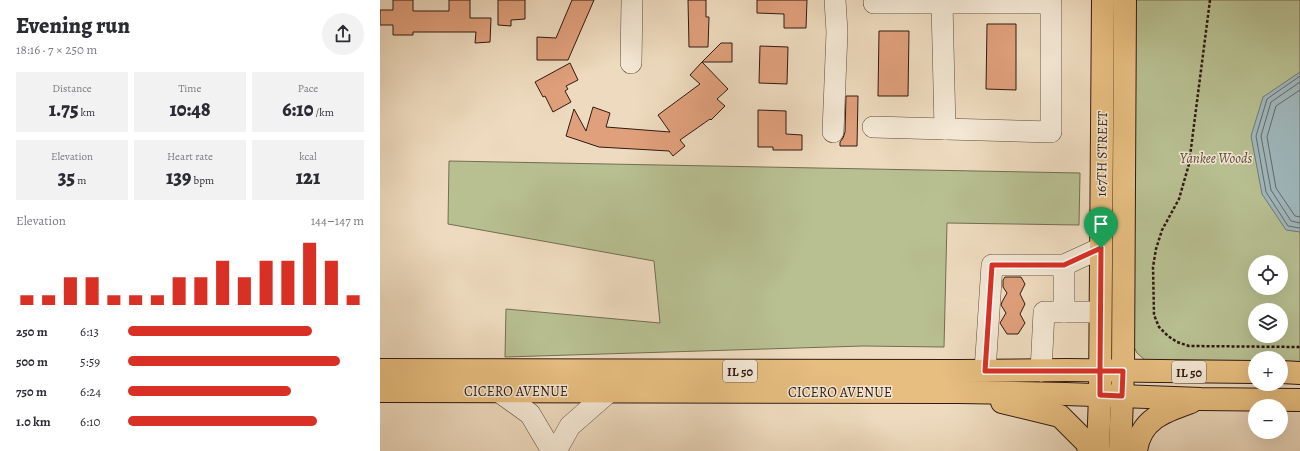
<!DOCTYPE html>
<meta charset="utf-8">
<style>
:root{--surface:#fff;--page:#f2f2f3;--text:#2b2b33;--muted:#7c7c81;--accent:#d93025}
body{margin:0;font-family:Alegreya,serif;background:var(--page);color:var(--text);height:100vh;display:flex;flex-direction:column;font-size:15px;white-space:nowrap}
*{box-sizing:border-box;margin:0}
p{font-size:13px;color:var(--muted)}
.icon{flex:none;width:22px;height:22px;fill:none;stroke:currentColor;stroke-width:2;stroke-linecap:round;stroke-linejoin:round}
.map{position:relative;flex:1;overflow:hidden}
.side{display:flex;flex-direction:column;background:var(--surface);width:380px}
.side>*{flex:none}
.fabs{position:absolute;left:868px;top:255px;display:grid;gap:8px}
.fabs a{display:grid;place-items:center;width:40px;height:40px;border-radius:50%;background:var(--surface);box-shadow:0 4px 16px #0002;font-size:20px}
.pin{position:absolute;display:grid;place-items:center;width:34px;height:34px;color:#fff;margin:-41px -17px;border-radius:50% 50% 50% 0;rotate:-45deg;box-shadow:0 0 4px #0007}
.pin .icon{rotate:45deg}
.round{display:grid;place-items:center;flex:none;width:42px;height:42px;border-radius:21px;background:var(--page)}
.head{display:flex;align-items:center;justify-content:space-between;height:68px;padding:0 16px}
h1{font-size:22px;font-weight:800;line-height:30px}
.figures{display:grid;grid-template-columns:repeat(3,1fr);gap:6px;height:68px;padding:4px 16px}
.figures div{display:grid;align-content:center;border-radius:0px;background:var(--page);text-align:center}
.figures b{font-size:20px;font-weight:800}
.figures small{font-size:11px;font-weight:400}
.figures p{font-size:11px}
.chart{height:112px;padding:8px 16px}
.chart p{display:flex;justify-content:space-between}
.chart svg{width:100%;height:72px;margin-top:4px;stroke:var(--accent);stroke-width:6}
ul{padding:0 16px;list-style:none;font-size:13px}
li{display:grid;grid-template-columns:64px 48px 1fr;align-items:center;height:30px}
li i{height:10px;border-radius:5px;background:var(--accent)}
main{display:flex;flex:1;min-height:0}
.map>svg:first-child{display:block}
.green{fill:#b8c092;stroke:#746d52;fill-rule:evenodd}
.water{fill:#9fb8bd;stroke:#737979}
.lines{fill:none;stroke-linecap:round;stroke-linejoin:round}
.shore{stroke:#686968;stroke-width:1}
.building{fill:#e0a07c;stroke:#311a12}
.minor-casing{stroke:#604a3d;stroke-width:22}
.major-casing{stroke:#311a12;stroke-width:24}
.path{stroke:#311a12;stroke-width:2.5;stroke-dasharray:3 2;stroke-linecap:butt}
.minor{stroke:#f4e8d5;stroke-width:21}
.major{stroke:#e7be80;stroke-width:22}
.route-casing{stroke:#fff;stroke-width:8}
.route{stroke:#d93025;stroke-width:5}
.labels{text-anchor:middle;dominant-baseline:central;stroke-width:3;stroke-linejoin:round;paint-order:stroke}
.shield{fill:#f4e8d5;stroke:#6c584c;stroke-width:1}
.shield-label{font-size:13px;font-weight:bold;fill:#311a12}
.street-label{font-size:14px;fill:#311a12;stroke:#f4e8d5}
.park-label{font-size:14px;font-style:italic;fill:#5a4c38;stroke:#f4e8d5}
</style>
<main>
<section class="side">
<div class="head"><div><h1>Evening run</h1><p>18:16 · 7 × 250 m</p></div><a class="round"><svg class="icon" aria-label="share" viewBox="0 0 24 24"><path d="M12 15V3M7 8l5-5 5 5M5 13v7h14v-7"/></svg></a></div>
<div class="figures">
<div><p>Distance</p><b>1.75<small> km</small></b></div>
<div><p>Time</p><b>10:48</b></div>
<div><p>Pace</p><b>6:10<small> /km</small></b></div>
</div>
<div class="figures">
<div><p>Elevation</p><b>35<small> m</small></b></div>
<div><p>Heart rate</p><b>139<small> bpm</small></b></div>
<div><p>kcal</p><b>121</b></div>
</div>
<div class="chart"><p><span>Elevation</span>144–147 m</p>
<svg viewBox="0 0 160 44" preserveAspectRatio="none"><path d="M5 44V38M15 44V38M25 44V27M35 44V27M45 44V38M55 44V38M65 44V38M75 44V27M85 44V27M95 44V17M105 44V27M115 44V17M125 44V17M135 44V6M145 44V17M155 44V38"/></svg>
</div>
<ul>
<li><b>250 m</b>6:13<i style="width:78%"></i></li>
<li><b>500 m</b>5:59<i style="width:90%"></i></li>
<li><b>750 m</b>6:24<i style="width:69%"></i></li>
<li><b>1.0 km</b>6:10<i style="width:80%"></i></li>
</ul>
</section>
<div class="map">
<svg width="920" height="451" viewBox="0 0 920 451">
<rect width="100%" height="100%" fill="#eedbbf"/>
<filter id="stains"><feTurbulence type="fractalNoise" baseFrequency=".005" numOctaves="4"/><feColorMatrix values="0 0 0 0 .2 0 0 0 0 .09 0 0 0 0 .02 0 0 0 .5 -.17"/></filter>
<radialGradient id="worn" r=".72"><stop offset=".6" stop-color="#630" stop-opacity="0"/><stop offset="1" stop-color="#630" stop-opacity=".3"/></radialGradient>
<g class="green">
<path d="M755 0H920V365H901V358H875V365L765 360 757 353 752 343ZM875 262H901V288H875ZM875 310H901V336H875Z"/>
<polygon points="69,161 700,173 699,225 567,223 564,347 483,346 125,357 126,309 280,323 274,261 68,224"/>
</g>
<polygon class="water" points="920,72 920,232 906,230 882,194 871,136 883,97"/>
<g class="lines">
<g class="shore">
<polyline points="920,76 887,99 876,136 886,192 908,226 920,228"/>
<polyline points="920,82 891,102 881,136 891,190 911,221 920,223"/>
<polyline points="920,90 896,106 887,137 896,188 915,216 920,217"/>
</g>
</g>
<g class="building">
<polygon points="13,0 33,0 33,11 69,11 69,0 90,0 90,18 111,18 110,42 95,43 96,32 33,32 33,35 13,35 13,25 0,25 0,10 13,10"/>
<polygon points="118,0 145,0 145,19 131,20 131,26 118,25"/>
<polygon points="192,0 214,0 188,60 157,60 157,37 176,38"/>
<polygon points="308,0 326,0 326,17 329,17 328,47 309,47"/>
<polygon points="377,0 427,0 426,28 404,28 404,14 377,13"/>
<polygon points="607,24 636,24 636,90 606,89"/>
<polygon points="499,31 529,31 528,96 498,96"/>
<polygon points="341,43 352,43 352,62 322,62"/>
<polygon points="380,46 408,47 407,84 379,83"/>
<polygon points="322,62 348,89 337,99 345,106 331,120 330,119 300,140 305,146 293,156 289,151 219,147 186,136 194,109 206,131 213,107 230,113 226,127 290,132 278,115 320,84 310,75"/>
<polygon points="190,63 198,80 186,86 188,89 185,91 191,102 173,112 165,96 163,97 155,82"/>
<polygon points="466,96 478,96 477,146 460,146 460,142 463,138 465,132"/>
<polygon points="378,110 406,111 406,134 422,135 422,150 393,150 393,147 378,147"/>
<polygon points="625,277 641,277 645,284 640,294 645,304 640,314 645,323 638,334 627,334 620,323 626,313 621,305 622,302 627,293 623,287 623,280"/>
</g>
<g class="lines">
<defs>
<g id="minor">
<polyline points="494,3 562,3 565,129"/>
<polyline points="251,63 252,0"/>
<polyline points="493,127 671,132 671,3 562,3 562,0"/>
<polyline points="453,132 457,32 455,0"/>
<polyline points="684,265 684,312"/>
<polyline points="605,371 612,265 684,265 721,248"/>
<polyline points="661,371 664,312 720,312"/>
<polyline points="118,391 150,414 172,451"/>
<polyline points="176,451 190,426 230,391"/>
</g>
<g id="major">
<polyline points="0,370 579,371 687,370 875,372"/>
<polyline points="901,372 920,373"/>
<polyline points="0,391 579,392 686,394 821,399 920,400"/>
<polyline points="622,402 680,416 706,442 710,451"/>
<polyline points="718,451 720,395 723,0"/>
<polyline points="740,451 743,371 745,0"/>
<path d="M756 451C760 419 785 411 811 402"/>
</g>
</defs>
<use href="#minor" class="minor-casing"/>
<use href="#major" class="major-casing"/>
<polyline class="path" points="830,0 809,164 799,199 782,230 776,249 773,267 774,315 779,327 788,336 797,342 809,346 920,347"/>
<use href="#minor" class="minor"/>
<use href="#major" class="major"/>
</g>
<g class="lines">
<defs>
<polyline id="route" points="721,248 684,265 612,265 605,371 720,371 720,395 742,396 743,371 720,371 721,248"/>
</defs>
<use href="#route" class="route-casing"/>
<use href="#route" class="route"/>
</g>
<g class="labels">
<g class="shield">
<rect x="343" y="360" width="34" height="22" rx="3"/>
<rect x="792" y="361" width="34" height="22" rx="3"/>
</g>
<g class="shield-label">
<text x="360" y="371">IL 50</text>
<text x="809" y="372">IL 50</text>
</g>
<g class="street-label">
<text transform="translate(722 154) rotate(-89)">167TH STREET</text>
<text x="136" y="391">CICERO AVENUE</text>
<text x="460" y="392">CICERO AVENUE</text>
</g>
<g class="park-label">
<text x="836" y="158">Yankee Woods</text>
</g>
</g>
<rect width="100%" height="100%" filter="url(#stains)"/>
<rect width="100%" height="100%" fill="url(#worn)"/>
</svg>
<div class="fabs">
<a><svg class="icon" aria-label="locate" viewBox="0 0 24 24"><circle cx="12" cy="12" r="6"/><path d="M12 2v4M12 18v4M2 12h4M18 12h4"/></svg></a>
<a><svg class="icon" aria-label="layers" viewBox="0 0 24 24"><path d="M12 4l9 5-9 5-9-5zM3 14l9 5 9-5"/></svg></a>
<a>+</a>
<a>−</a>
</div>
<div class="pin" style="left:721px;top:248px;background:#1e9e55"><svg class="icon" aria-label="arrive" viewBox="0 0 24 24"><path d="M6 21V4h12l-3 4 3 4H6"/></svg></div>
</div>
</main>
